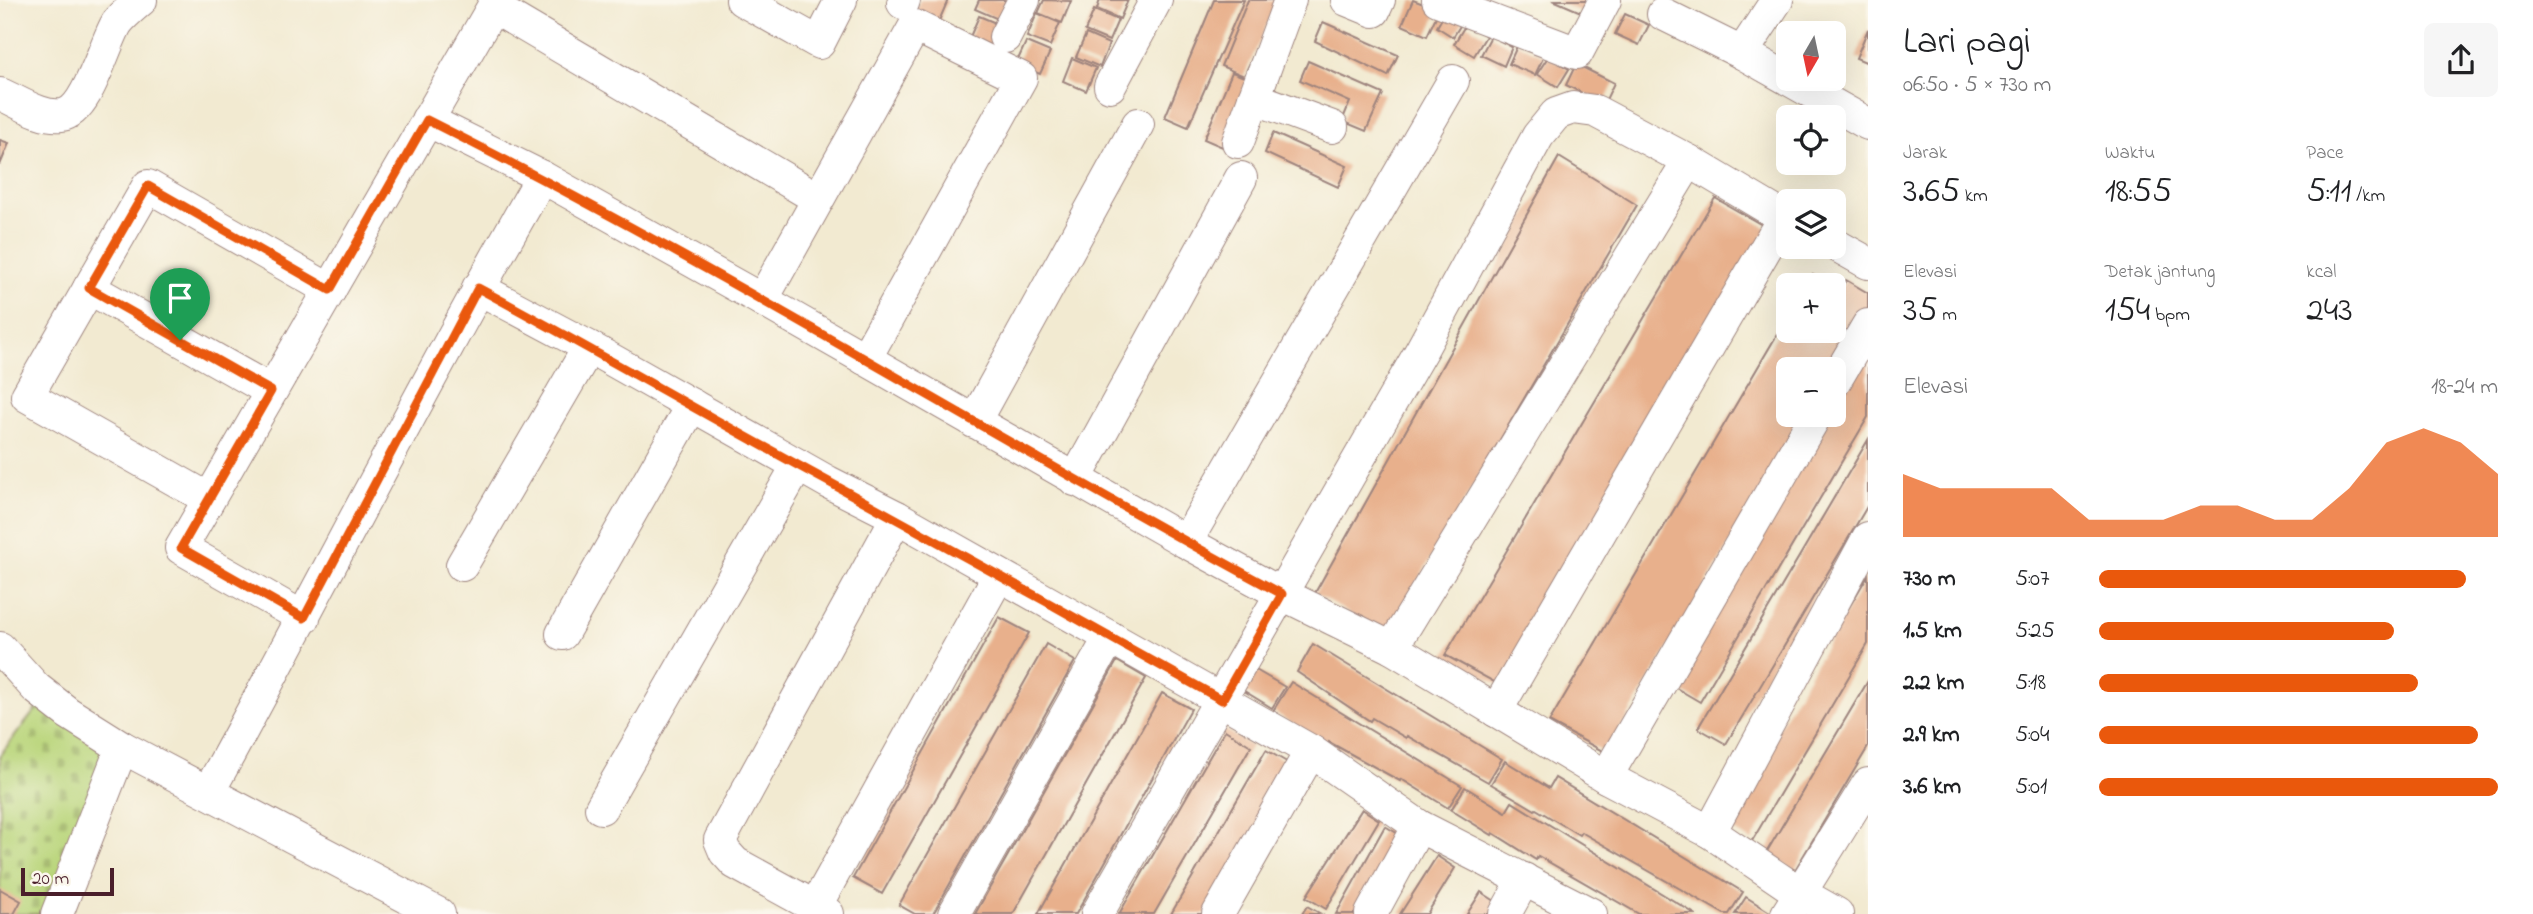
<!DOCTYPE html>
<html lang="id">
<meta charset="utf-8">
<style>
:root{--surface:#fff;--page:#f6f6f6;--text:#202124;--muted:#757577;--accent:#ea580c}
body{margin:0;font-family:"Indie Flower",sans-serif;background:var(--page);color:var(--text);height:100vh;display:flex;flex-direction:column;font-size:26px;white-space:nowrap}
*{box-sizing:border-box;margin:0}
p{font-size:23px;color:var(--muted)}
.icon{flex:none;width:38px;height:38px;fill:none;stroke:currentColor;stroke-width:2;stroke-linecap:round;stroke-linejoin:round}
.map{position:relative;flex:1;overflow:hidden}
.sheet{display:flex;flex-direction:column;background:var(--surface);width:665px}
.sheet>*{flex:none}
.needle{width:46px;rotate:189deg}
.tools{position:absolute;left:1776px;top:21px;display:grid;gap:14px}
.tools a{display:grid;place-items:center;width:70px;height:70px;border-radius:10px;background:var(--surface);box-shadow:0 7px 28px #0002;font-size:35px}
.scale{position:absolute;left:21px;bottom:18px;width:93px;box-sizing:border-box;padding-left:7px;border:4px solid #4a1f2b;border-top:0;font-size:19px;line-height:24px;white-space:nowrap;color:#4a1f2b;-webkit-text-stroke:5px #fbf7ec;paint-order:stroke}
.pin{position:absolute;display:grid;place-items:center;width:60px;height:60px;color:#fff;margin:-72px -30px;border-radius:50% 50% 50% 0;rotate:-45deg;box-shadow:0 0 7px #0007}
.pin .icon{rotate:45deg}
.round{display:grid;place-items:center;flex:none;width:74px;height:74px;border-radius:10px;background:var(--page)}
.head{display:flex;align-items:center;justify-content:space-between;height:119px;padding:0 35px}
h1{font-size:38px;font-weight:600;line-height:52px}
.figures{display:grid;grid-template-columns:repeat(3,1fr);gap:10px;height:119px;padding:7px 35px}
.figures div{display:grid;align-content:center}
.figures b{font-size:35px;font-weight:600}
.figures small{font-size:19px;font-weight:400}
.figures p{font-size:19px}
.chart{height:196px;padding:14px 35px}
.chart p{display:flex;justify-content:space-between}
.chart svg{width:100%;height:126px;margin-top:7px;fill:var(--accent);opacity:.7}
ul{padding:0 35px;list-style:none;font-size:23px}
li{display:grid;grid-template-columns:112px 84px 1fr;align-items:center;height:52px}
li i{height:18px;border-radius:9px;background:var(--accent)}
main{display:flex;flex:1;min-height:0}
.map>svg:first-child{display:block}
.cemetery{fill:url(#cemetery-stones);stroke:#827a52;stroke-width:2}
.building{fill:#e8b08c}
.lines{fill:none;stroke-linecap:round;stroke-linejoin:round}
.minor-casing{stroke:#9e847e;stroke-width:34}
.minor{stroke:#fff;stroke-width:32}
.route-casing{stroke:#fff;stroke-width:14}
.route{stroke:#ea580c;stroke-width:9}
</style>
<main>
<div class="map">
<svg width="1868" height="914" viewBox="0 0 1868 914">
<defs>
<pattern id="cemetery-stones" width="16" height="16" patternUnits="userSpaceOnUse" patternTransform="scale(1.75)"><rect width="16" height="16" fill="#b9d57a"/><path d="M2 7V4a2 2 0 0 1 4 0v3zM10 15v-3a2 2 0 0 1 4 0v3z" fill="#a1b66a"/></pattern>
</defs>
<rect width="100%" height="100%" fill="#fbf7ec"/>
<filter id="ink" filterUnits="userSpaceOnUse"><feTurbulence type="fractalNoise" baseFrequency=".0143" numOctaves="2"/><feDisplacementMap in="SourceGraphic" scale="14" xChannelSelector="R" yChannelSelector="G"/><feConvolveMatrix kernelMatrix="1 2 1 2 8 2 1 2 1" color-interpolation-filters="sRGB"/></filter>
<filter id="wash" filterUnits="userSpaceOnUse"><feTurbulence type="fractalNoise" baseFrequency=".00686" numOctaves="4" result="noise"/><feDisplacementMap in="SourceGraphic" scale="28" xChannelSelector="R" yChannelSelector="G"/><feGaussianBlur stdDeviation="1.57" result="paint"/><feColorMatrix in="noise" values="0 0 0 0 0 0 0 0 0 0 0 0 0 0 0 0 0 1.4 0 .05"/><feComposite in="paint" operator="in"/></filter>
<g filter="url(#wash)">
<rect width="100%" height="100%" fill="#f2ead1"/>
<polygon class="cemetery" points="41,703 126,753 65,914 0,914 0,755"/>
<g id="blocks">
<g class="building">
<polygon points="920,0 948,0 936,28 912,18"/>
<polygon points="979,0 1006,0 998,19 975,9"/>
<polygon points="1044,0 1071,1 1062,23 1038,13"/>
<polygon points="1100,0 1128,0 1120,19 1097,9"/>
<polygon points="1214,0 1244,0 1188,127 1165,117"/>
<polygon points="1248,0 1278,0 1244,76 1221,66"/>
<polygon points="1413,0 1439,10 1427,36 1402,25"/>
<polygon points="1553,0 1597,0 1590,16"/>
<polygon points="1094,10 1118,20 1109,41 1085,31"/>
<polygon points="1446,11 1463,21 1453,37 1437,27"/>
<polygon points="1037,13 1060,23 1050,46 1027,37"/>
<polygon points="1625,14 1649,25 1639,45 1615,34"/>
<polygon points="979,16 1003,26 993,49 969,39"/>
<polygon points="1323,22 1398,55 1388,76 1315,41"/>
<polygon points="1466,24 1486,36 1474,56 1454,44"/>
<polygon points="1868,29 1868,63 1856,58"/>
<polygon points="1086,34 1109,44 1100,67 1076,57"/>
<polygon points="1491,36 1512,47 1504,66 1481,55"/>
<polygon points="1026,42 1050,52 1040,74 1016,64"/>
<polygon points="1518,44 1544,56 1535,75 1509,64"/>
<polygon points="1548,57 1569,69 1558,87 1537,74"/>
<polygon points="1072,58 1096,68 1086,91 1063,81"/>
<polygon points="1308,61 1383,94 1366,131 1342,121 1350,102 1300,80"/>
<polygon points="1576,64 1614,83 1604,104 1566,85"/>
<polygon points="1232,72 1256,82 1227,149 1204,139"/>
<polygon points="1273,133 1347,166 1338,187 1265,153"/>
<polygon points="0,140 9,143 0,165"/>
<polygon points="1559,157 1637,205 1386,635 1315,593"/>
<polygon points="1715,198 1774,232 1505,688 1445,655"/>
<polygon points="1813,275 1829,285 1807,285"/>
<polygon points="1846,280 1868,293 1868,310 1833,369 1788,369 1788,415 1806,415 1606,753 1549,722 1788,316 1788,331 1834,331 1834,288 1839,291"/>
<polygon points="1868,352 1868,417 1700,702 1671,685 1831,415 1834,415 1834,409"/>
<polygon points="1868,440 1868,505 1726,744 1698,728"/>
<polygon points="1868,575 1868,644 1752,841 1722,824"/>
<polygon points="999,617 1029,633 882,894 853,878"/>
<polygon points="1046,644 1075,661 933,914 915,914 899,905"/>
<polygon points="1313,644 1502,759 1488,782 1407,736 1406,738 1372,718 1370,721 1297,672"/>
<polygon points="1117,661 1146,678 1013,914 975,914"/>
<polygon points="1254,669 1285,687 1272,708 1241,689"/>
<polygon points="1868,681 1868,747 1795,870 1766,853"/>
<polygon points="1291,682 1462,786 1448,808 1401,779 1400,781 1329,742 1327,746 1273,711"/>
<polygon points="1162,693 1191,709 1076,914 1038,914"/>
<polygon points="1225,730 1251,746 1154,914 1119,914"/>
<polygon points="1266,750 1292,765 1206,914 1171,914"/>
<polygon points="1505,761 1549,788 1555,778 1743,892 1729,914 1724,914 1581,832 1579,835 1536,809 1535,810 1491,784"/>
<polygon points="1465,787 1506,812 1512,802 1695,914 1639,914 1538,856 1536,860 1493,833 1492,835 1451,810"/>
<polygon points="1362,809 1379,820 1326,909 1306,897"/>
<polygon points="1385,826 1410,841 1370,914 1336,914"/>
<polygon points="1437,856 1455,868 1427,914 1400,914"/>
<polygon points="0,889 21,901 14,914 0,914"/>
<polygon points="1481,892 1498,903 1491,914 1467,914"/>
<polygon points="1746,897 1773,914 1735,914"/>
<polygon points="1307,906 1321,914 1302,914"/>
</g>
</g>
</g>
<g filter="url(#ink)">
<use href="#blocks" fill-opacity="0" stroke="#9e847e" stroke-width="2"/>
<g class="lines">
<defs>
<g id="minor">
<polyline points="742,0 819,43 841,0"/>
<polyline points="1347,0 1374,11 1379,0"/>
<polyline points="1438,0 1577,53 1605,0"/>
<polyline points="903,3 904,0"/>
<polyline points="1663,14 1742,53 1868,124"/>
<polyline points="1005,37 1024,0"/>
<polyline points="1742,53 1777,0"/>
<polyline points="1110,86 1156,0"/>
<path d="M0 94C18 101 41 118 62 115 88 111 104 44 117 23 123 15 133 7 141 0"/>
<polyline points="1254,98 1332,127"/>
<polyline points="427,120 542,177"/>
<polyline points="1238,142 1290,0"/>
<polyline points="1834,244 1868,263"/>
<polyline points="89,288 271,391"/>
<polyline points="478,288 589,347 828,482 897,517 1221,700 1311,751 1419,826 1591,914"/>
<polyline points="762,300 915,26 1021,78 865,359"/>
<polyline points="1834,383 1868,325"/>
<polyline points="974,422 1138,124"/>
<polyline points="1075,480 1241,178"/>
<polyline points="209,499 27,396 148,186 330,290"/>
<polyline points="1186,542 1453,81"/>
<polyline points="462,565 589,347"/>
<polyline points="304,618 181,548 493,7 817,198"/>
<polyline points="562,634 692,405"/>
<polyline points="0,648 36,688 68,713 122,747 439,914"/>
<polyline points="1392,648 1689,161"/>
<polyline points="1496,711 1784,217"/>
<polyline points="1606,777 1816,415"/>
<path d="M209 791C321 587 426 379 542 177L762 300 1186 542 1282 594 1392 648 1606 777 1710 832 1800 893 1837 914"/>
<polyline points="601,808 798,465"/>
<polyline points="1710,832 1868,538"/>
<polyline points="815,907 999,575"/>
<polyline points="57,914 122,747"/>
<polyline points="828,914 735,863 725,852 720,840 897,517"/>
<polyline points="954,914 1110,637"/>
<polyline points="1097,914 1422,349 1538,136 1556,114 1573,108 1595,111 1689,161 1788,220"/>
<polyline points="1218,914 1311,751"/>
<polyline points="1371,914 1419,826"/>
<polyline points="1505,914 1524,879"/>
<polyline points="1787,914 1868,784"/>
</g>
</defs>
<use href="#minor" class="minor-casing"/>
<use href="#minor" class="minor"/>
</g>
</g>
<g class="lines" filter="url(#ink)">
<defs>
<path id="route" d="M427 120C719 266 995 440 1282 594L1222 700C1091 626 959 553 827 481 710 418 596 351 478 288L304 618 181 548 271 391 89 288 148 186 330 290Z"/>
</defs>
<use href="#route" class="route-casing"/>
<use href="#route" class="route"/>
</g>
</svg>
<div class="tools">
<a><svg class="needle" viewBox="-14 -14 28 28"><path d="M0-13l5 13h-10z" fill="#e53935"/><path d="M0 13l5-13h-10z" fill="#757577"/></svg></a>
<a><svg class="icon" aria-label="locate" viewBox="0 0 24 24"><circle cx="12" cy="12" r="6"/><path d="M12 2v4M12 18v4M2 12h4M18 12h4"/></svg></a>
<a><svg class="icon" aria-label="layers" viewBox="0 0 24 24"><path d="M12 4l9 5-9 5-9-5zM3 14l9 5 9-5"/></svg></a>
<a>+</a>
<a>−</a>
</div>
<div class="scale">20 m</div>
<div class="pin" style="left:180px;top:340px;background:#1e9e55"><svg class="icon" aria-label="arrive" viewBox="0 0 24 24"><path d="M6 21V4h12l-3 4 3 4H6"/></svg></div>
</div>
<section class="sheet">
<div class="head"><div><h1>Lari pagi</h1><p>06:50 · 5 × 730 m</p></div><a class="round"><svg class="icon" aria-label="share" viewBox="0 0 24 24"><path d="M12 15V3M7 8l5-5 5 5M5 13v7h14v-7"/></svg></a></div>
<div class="figures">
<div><p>Jarak</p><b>3.65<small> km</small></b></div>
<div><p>Waktu</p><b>18:55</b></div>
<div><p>Pace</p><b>5:11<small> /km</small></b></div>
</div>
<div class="figures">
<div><p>Elevasi</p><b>35<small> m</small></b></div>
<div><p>Detak jantung</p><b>154<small> bpm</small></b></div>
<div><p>kcal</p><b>243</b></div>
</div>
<div class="chart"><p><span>Elevasi</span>18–24 m</p>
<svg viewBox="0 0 160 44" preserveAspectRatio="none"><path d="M0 44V22L10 27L20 27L30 27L40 27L50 38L60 38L70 38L80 33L90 33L100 38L110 38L120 27L130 11L140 6L150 11L160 22V44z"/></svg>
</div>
<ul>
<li><b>730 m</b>5:07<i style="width:92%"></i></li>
<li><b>1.5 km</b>5:25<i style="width:74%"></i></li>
<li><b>2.2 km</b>5:18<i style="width:80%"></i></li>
<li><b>2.9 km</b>5:04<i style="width:95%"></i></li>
<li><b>3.6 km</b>5:01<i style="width:100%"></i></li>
</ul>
</section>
</main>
